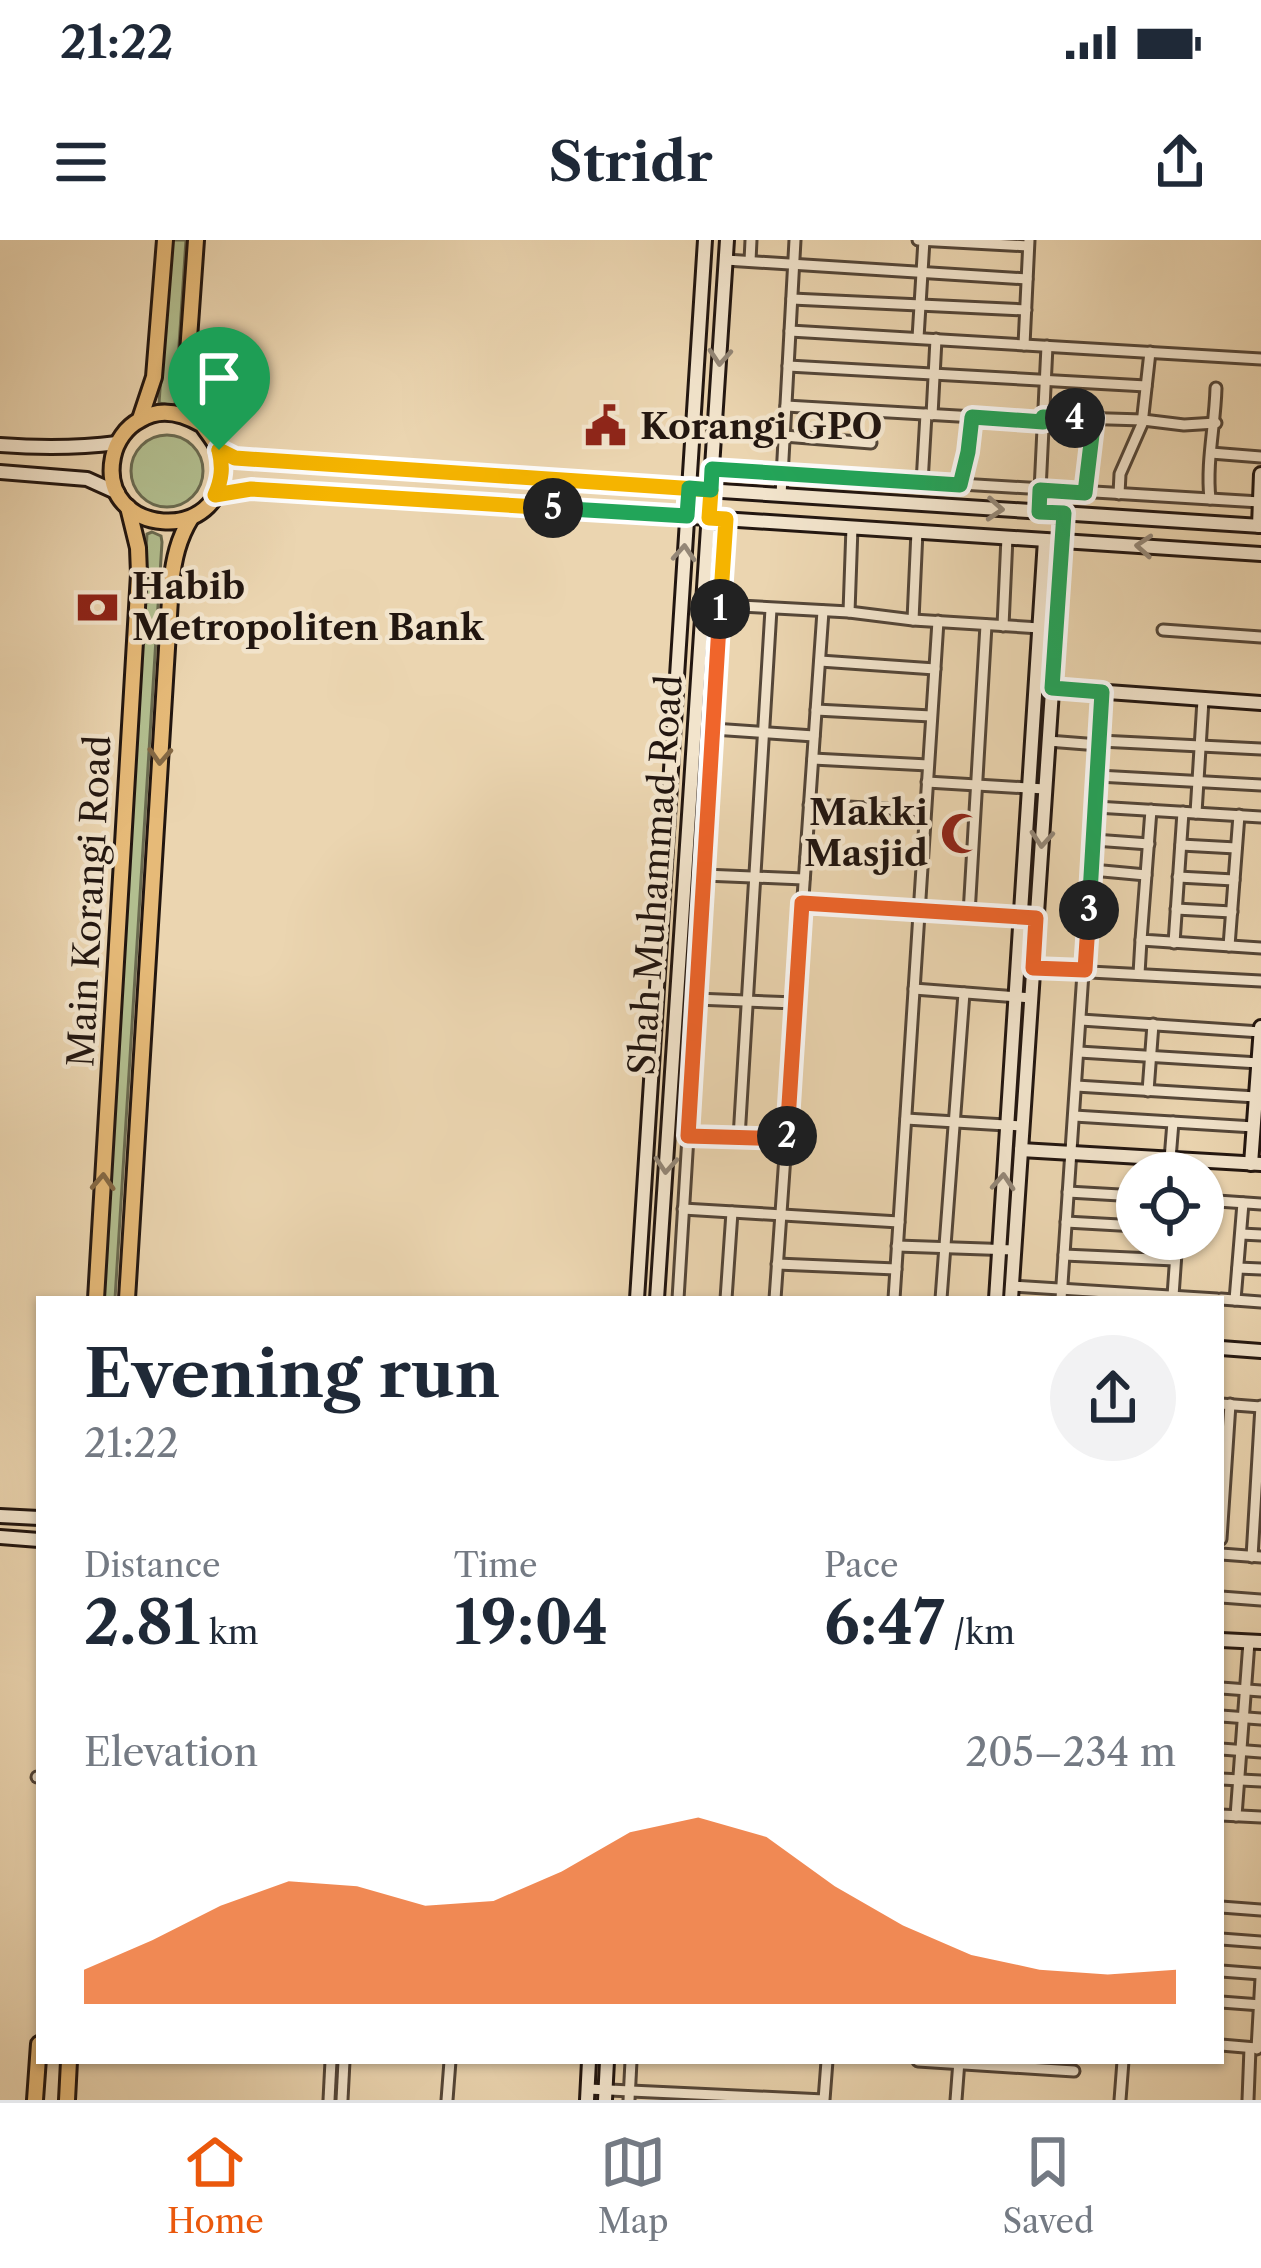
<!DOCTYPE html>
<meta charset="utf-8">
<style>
:root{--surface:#fff;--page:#f2f2f3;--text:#1f2937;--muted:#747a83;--line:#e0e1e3;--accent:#ea580c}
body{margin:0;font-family:"Libre Caslon Text",serif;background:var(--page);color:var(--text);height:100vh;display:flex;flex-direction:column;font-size:45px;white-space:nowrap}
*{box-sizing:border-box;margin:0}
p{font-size:39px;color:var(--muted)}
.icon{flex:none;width:66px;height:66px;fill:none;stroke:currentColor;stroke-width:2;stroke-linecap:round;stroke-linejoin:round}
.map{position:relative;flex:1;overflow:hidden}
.side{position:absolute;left:36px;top:1056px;width:1188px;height:768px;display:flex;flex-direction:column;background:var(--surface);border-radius:0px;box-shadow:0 3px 9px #0004}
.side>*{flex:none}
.fabs{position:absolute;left:1116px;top:912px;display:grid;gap:24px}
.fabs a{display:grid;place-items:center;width:108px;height:108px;border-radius:50%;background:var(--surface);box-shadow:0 3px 9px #0004;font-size:60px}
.pin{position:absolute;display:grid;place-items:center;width:102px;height:102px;color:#fff;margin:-123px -51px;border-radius:50% 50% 50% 0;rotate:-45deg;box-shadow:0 0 12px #0007}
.pin .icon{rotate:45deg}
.km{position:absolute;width:60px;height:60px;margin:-30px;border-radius:50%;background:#222;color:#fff;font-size:33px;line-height:60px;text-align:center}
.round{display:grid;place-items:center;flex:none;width:126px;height:126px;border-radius:63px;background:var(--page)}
.overview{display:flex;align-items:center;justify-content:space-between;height:204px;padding:0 48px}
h1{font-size:66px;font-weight:700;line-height:90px}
.figures{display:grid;grid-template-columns:repeat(3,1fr);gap:18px;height:204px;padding:12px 48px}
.figures div{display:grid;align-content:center}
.figures b{font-size:60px;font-weight:700}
.figures small{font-size:33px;font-weight:400}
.figures p{font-size:33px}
.chart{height:336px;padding:24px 48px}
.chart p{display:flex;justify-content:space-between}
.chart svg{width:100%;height:216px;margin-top:12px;fill:var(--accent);opacity:.7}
.status{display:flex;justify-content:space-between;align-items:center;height:84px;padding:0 60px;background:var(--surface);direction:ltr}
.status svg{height:33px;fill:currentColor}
header{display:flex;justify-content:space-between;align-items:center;height:156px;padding:0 48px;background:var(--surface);font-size:54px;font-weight:700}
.dock{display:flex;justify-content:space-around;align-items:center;height:168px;border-top:3px solid var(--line);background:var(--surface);font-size:33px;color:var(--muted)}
.dock a{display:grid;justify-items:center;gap:6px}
.dock .selected{color:var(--accent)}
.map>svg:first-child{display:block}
.green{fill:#b2be8f;stroke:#6a6a50;stroke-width:3}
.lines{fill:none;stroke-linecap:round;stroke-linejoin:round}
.street-casing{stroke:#544638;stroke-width:15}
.secondary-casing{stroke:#221610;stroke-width:18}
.primary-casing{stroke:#221610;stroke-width:20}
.street{stroke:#f2e4cc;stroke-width:9}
.secondary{stroke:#f2e4cc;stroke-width:12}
.primary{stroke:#e6ba78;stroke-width:14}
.oneway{stroke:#948777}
.oneway2{stroke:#846844}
.split-1-casing{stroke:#fff;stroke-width:24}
.split-2-casing{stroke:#fff;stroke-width:24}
.split-3-casing{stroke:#fff;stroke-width:24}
.split-4-casing{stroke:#fff;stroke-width:24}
.split-5-casing{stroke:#fff;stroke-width:24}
.split-6-casing{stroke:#fff;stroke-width:24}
.split-1{stroke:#f5b400;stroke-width:15}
.split-2{stroke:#f0652b;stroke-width:15}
.split-3{stroke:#f0652b;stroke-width:15}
.split-4{stroke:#22a559;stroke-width:15}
.split-5{stroke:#22a559;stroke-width:15}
.split-6{stroke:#f5b400;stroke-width:15}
.labels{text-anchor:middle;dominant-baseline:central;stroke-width:9;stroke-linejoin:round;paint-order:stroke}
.poi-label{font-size:36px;font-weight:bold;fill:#221610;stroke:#f2e4cc;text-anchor:start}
.street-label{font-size:36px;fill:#221610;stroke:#f2e4cc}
</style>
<div class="status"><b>21:22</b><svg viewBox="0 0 49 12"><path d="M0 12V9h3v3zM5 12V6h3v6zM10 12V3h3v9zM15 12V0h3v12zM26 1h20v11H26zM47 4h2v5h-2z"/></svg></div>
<header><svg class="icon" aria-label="menu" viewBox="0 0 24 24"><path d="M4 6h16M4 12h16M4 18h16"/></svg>Stridr<svg class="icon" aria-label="share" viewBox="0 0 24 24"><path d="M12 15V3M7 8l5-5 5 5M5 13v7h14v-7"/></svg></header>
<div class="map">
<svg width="1261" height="1860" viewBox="0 0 1261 1860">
<rect width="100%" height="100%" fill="#ebd5b0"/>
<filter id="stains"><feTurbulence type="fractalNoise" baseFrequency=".00167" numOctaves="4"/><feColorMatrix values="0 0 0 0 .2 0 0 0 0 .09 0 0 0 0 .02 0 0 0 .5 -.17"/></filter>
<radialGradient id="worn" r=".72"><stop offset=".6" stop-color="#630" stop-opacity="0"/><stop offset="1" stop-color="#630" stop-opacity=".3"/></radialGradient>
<g class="green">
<polygon points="171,0 186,0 175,166 159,163"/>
<circle cx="167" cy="231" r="36"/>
<polygon points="152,292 161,296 162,302 115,1059 103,1059 147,294"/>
</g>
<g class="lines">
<defs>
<g id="street">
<polyline points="918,0 1028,6"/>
<polyline points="726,20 1027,39"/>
<polyline points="750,21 751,0"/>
<polyline points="792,59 1026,70"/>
<polyline points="790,91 1261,119"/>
<polyline points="918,98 924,0"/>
<polyline points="1024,105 1029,0"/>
<polyline points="788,126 1146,146"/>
<polyline points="786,166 1043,181"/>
<polyline points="932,175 936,99"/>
<polyline points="1043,177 1143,180 1184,185 1216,183"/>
<polyline points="784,196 871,203"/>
<polyline points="1211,213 1261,217"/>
<polyline points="712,229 1260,262"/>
<polyline points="922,243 926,174"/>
<polyline points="960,245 968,212 972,177"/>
<polyline points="1085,253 1094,178"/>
<polyline points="1119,254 1120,234 1142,184 1150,112"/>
<polyline points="781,255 795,0"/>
<path d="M1210 259C1206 222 1215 186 1216 148"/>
<polyline points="1039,271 1047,106"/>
<polyline points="721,365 849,372 913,380 1056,389"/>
<polyline points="849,372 852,287"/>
<polyline points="913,380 917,291"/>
<polyline points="1003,386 1007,297"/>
<polyline points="1163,390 1261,397"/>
<polyline points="820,421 935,429"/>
<polyline points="816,470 931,476"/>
<polyline points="713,489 814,496"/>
<polyline points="1048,501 1099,505"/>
<polyline points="1100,501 1261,509"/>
<polyline points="813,519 928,525"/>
<polyline points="1098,536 1261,545"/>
<polyline points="927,542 1045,549"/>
<polyline points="809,565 925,571"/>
<polyline points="1096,567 1261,577"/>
<polyline points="1151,570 1141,700 1261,708"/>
<polyline points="1196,573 1203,460"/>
<polyline points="1094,600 1149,604"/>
<polyline points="1181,605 1236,608"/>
<polyline points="806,617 922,622"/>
<polyline points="1092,630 1146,635"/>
<polyline points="704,635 804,639"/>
<polyline points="1178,637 1234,640"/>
<polyline points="803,663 1036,678"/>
<polyline points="1176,669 1232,672"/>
<polyline points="969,674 986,385"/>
<polyline points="1174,703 1183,572"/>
<polyline points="1229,706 1239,575"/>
<polyline points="1033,729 1261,741"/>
<polyline points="1139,734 1141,700"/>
<polyline points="914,749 1031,758"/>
<polyline points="696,759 796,763"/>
<polyline points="1081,780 1261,792"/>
<polyline points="1079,812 1259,823"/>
<polyline points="1076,846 1256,857"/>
<polyline points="1148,851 1153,784"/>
<polyline points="1074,876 1254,887"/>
<polyline points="906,879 1022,886"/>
<polyline points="688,896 786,900"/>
<polyline points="739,898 771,369"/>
<polyline points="1170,919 1173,882"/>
<polyline points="1068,952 1137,956"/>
<polyline points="1203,960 1261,964"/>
<polyline points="683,969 899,982"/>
<polyline points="1066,982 1137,986"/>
<polyline points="1241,994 1261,995"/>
<polyline points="897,1006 1014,1010"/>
<polyline points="1064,1015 1175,1020"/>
<polyline points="777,1024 896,1029"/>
<polyline points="1238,1028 1261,1029"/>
<polyline points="1012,1046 1217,1059"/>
<polyline points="1173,1056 1177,999"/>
<polyline points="678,1059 726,279"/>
<polyline points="726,1059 732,972"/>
<polyline points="775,1059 823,371"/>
<polyline points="894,1059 938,381"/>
<polyline points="941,1059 964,753"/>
<polyline points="1061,1059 1102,451"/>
<polyline points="1221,1059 1261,1062"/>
<polyline points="1235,1060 1243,963"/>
<polyline points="1221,1164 1261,1167"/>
<polyline points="1221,1299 1230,1164"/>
<polyline points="1221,1314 1261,1317"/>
<polyline points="1252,1317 1261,1166"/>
<polyline points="1221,1357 1261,1360"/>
<polyline points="1221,1448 1261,1451"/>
<polyline points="1221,1476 1261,1479"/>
<polyline points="1221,1509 1261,1512"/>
<polyline points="37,1537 39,1537"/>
<polyline points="1221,1539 1261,1541"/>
<polyline points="1221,1575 1261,1577"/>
<polyline points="1236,1576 1249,1402"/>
<polyline points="1221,1667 1261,1670"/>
<polyline points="1221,1699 1261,1702"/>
<polyline points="1221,1731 1261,1734"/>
<polyline points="1221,1762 1261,1765"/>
<polyline points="1221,1805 1256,1808"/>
<polyline points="1257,1809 1261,1738"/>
<polyline points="918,1821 1074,1831"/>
<polyline points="588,1849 824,1860 827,1821"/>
<polyline points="329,1860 331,1821"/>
<polyline points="342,1860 344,1821"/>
<polyline points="447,1860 450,1821"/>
<polyline points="629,1860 631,1821"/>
<polyline points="956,1860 959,1821"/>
<polyline points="1120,1860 1123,1821"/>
<polyline points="1248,1860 1250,1808"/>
</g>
<g id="secondary">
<path d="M0 205C40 208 78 208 117 203"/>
<polyline points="219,210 235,218 351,227 1261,286"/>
<polyline points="0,232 87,239 118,253"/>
<polyline points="215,255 251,249 308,252 1261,314"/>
<polyline points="1259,286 1261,234"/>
<polyline points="1052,448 1261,463"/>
<polyline points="1021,910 1261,924"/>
<polyline points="1251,924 1261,787"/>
<polyline points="637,1059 705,0"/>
<polyline points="657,1059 727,0"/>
<polyline points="996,1059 1045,300"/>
<polyline points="1011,1059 1064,273"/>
<polyline points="1221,1108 1261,1111"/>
<polyline points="0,1276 39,1278"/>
<polyline points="0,1297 39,1300"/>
<polyline points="1221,1400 1261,1402"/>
<polyline points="587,1860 589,1821"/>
<polyline points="605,1860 607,1821"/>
</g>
<g id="primary">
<path d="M196 0 186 141C188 157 192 170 202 184 210 197 222 208 222 225 226 306 97 297 113 217 116 202 126 187 140 180 160 167 182 173 201 184"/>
<polyline points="140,179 154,137 165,0"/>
<polyline points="96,1059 139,334 138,308 128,267"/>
<path d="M127 1059 171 343C174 319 178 299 191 278"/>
<polyline points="35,1860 39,1804"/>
<polyline points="67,1860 69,1821"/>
</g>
</defs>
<use href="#street" class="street-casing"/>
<use href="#secondary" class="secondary-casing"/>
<use href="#primary" class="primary-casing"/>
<use href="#street" class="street"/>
<use href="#secondary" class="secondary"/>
<use href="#primary" class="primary"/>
</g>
<defs><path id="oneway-chevron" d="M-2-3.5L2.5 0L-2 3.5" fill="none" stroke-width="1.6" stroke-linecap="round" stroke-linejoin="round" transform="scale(3)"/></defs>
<g class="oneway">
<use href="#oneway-chevron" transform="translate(720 117) rotate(94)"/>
<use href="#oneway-chevron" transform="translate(995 269) rotate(4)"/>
<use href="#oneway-chevron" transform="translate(1144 306) rotate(-176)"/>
<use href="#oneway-chevron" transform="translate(684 313) rotate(-86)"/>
<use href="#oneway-chevron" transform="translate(1042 599) rotate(94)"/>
<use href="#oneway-chevron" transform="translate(666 925) rotate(94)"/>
<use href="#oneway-chevron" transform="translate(1003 942) rotate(-86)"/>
</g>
<g class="oneway2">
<use href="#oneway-chevron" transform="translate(160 516) rotate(93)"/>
<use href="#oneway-chevron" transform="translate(103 942) rotate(-87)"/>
</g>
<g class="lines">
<defs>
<polyline id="split-1" points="219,210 235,218 711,250 709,278 726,279 720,369"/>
<polyline id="split-2" points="720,369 688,896 786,899 787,896"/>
<polyline id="split-3" points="787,896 802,663 1036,678 1033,728 1085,730 1089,670"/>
<polyline id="split-4" points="1075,178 1094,178 1085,253 1040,250 1039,272 1064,273 1052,448 1102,452 1089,670"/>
<polyline id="split-5" points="553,268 687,276 689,248 711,250 712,229 960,245 968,212 972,177 1043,182 1043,177 1075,178"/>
<path id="split-6" d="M219 210C223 227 222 239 215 255L251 249 553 268"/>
</defs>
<use href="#split-1" class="split-1-casing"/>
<use href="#split-2" class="split-2-casing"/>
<use href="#split-3" class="split-3-casing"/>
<use href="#split-4" class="split-4-casing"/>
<use href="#split-5" class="split-5-casing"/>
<use href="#split-6" class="split-6-casing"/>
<use href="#split-1" class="split-1"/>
<use href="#split-2" class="split-2"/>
<use href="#split-3" class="split-3"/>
<use href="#split-4" class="split-4"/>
<use href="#split-5" class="split-5"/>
<use href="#split-6" class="split-6"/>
</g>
<defs>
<symbol id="civic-bare" viewBox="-9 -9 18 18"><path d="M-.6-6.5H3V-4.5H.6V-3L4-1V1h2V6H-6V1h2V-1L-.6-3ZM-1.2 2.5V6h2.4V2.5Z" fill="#8f2418" stroke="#f2e4cc" stroke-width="2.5" paint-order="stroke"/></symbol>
<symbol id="bank-bare" viewBox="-9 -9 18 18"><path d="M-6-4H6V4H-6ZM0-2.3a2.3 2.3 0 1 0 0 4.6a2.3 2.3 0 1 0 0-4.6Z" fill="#8f2418" stroke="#f2e4cc" stroke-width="2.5" paint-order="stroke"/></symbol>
<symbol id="mosque-bare" viewBox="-9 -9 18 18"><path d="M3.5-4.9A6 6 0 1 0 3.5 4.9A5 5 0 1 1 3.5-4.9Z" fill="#8f2418" stroke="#f2e4cc" stroke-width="2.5" paint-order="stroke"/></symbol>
</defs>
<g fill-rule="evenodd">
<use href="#civic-bare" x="576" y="156" width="59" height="59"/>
<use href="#bank-bare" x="68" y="338" width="59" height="59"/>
<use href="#mosque-bare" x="932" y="564" width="59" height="59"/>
</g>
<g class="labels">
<g class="poi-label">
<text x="640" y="186">Korangi GPO</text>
<text x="132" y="346">Habib<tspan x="132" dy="41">Metropoliten Bank</tspan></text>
<text x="928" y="572" text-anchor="end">Makki<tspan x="928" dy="41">Masjid</tspan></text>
</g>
<g class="street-label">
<text transform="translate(655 635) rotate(-86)">Shah Muhammad Road</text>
<text transform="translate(89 661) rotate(-87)">Main Korangi Road</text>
</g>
</g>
<rect width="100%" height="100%" filter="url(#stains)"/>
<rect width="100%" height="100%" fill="url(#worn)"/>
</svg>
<div class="fabs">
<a><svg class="icon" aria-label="locate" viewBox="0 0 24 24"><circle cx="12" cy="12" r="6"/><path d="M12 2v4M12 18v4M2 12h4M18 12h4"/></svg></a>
</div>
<div class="pin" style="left:219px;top:210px;background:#1e9e55"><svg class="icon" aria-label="arrive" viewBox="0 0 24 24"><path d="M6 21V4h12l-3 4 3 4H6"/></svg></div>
<b class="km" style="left:720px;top:369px">1</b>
<b class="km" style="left:787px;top:896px">2</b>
<b class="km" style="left:1089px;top:670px">3</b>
<b class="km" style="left:1075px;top:178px">4</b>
<b class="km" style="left:553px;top:268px">5</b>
<section class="side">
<div class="overview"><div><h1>Evening run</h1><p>21:22</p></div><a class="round"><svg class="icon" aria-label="share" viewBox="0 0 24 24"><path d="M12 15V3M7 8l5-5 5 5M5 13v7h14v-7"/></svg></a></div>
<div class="figures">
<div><p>Distance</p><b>2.81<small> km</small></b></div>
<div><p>Time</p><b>19:04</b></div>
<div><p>Pace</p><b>6:47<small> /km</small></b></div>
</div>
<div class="chart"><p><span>Elevation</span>205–234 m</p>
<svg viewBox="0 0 160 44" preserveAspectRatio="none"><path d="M0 44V37L10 31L20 24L30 19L40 20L50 24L60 23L70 17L80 9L90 6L100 10L110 20L120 28L130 34L140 37L150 38L160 37V44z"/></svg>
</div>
</section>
</div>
<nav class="dock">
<a class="selected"><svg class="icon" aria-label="home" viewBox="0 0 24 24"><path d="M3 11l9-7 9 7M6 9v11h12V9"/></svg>Home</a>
<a><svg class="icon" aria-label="map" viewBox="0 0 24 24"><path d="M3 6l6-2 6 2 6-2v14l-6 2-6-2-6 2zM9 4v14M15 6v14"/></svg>Map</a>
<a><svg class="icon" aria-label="saved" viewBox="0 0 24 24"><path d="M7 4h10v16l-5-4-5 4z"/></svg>Saved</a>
</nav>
